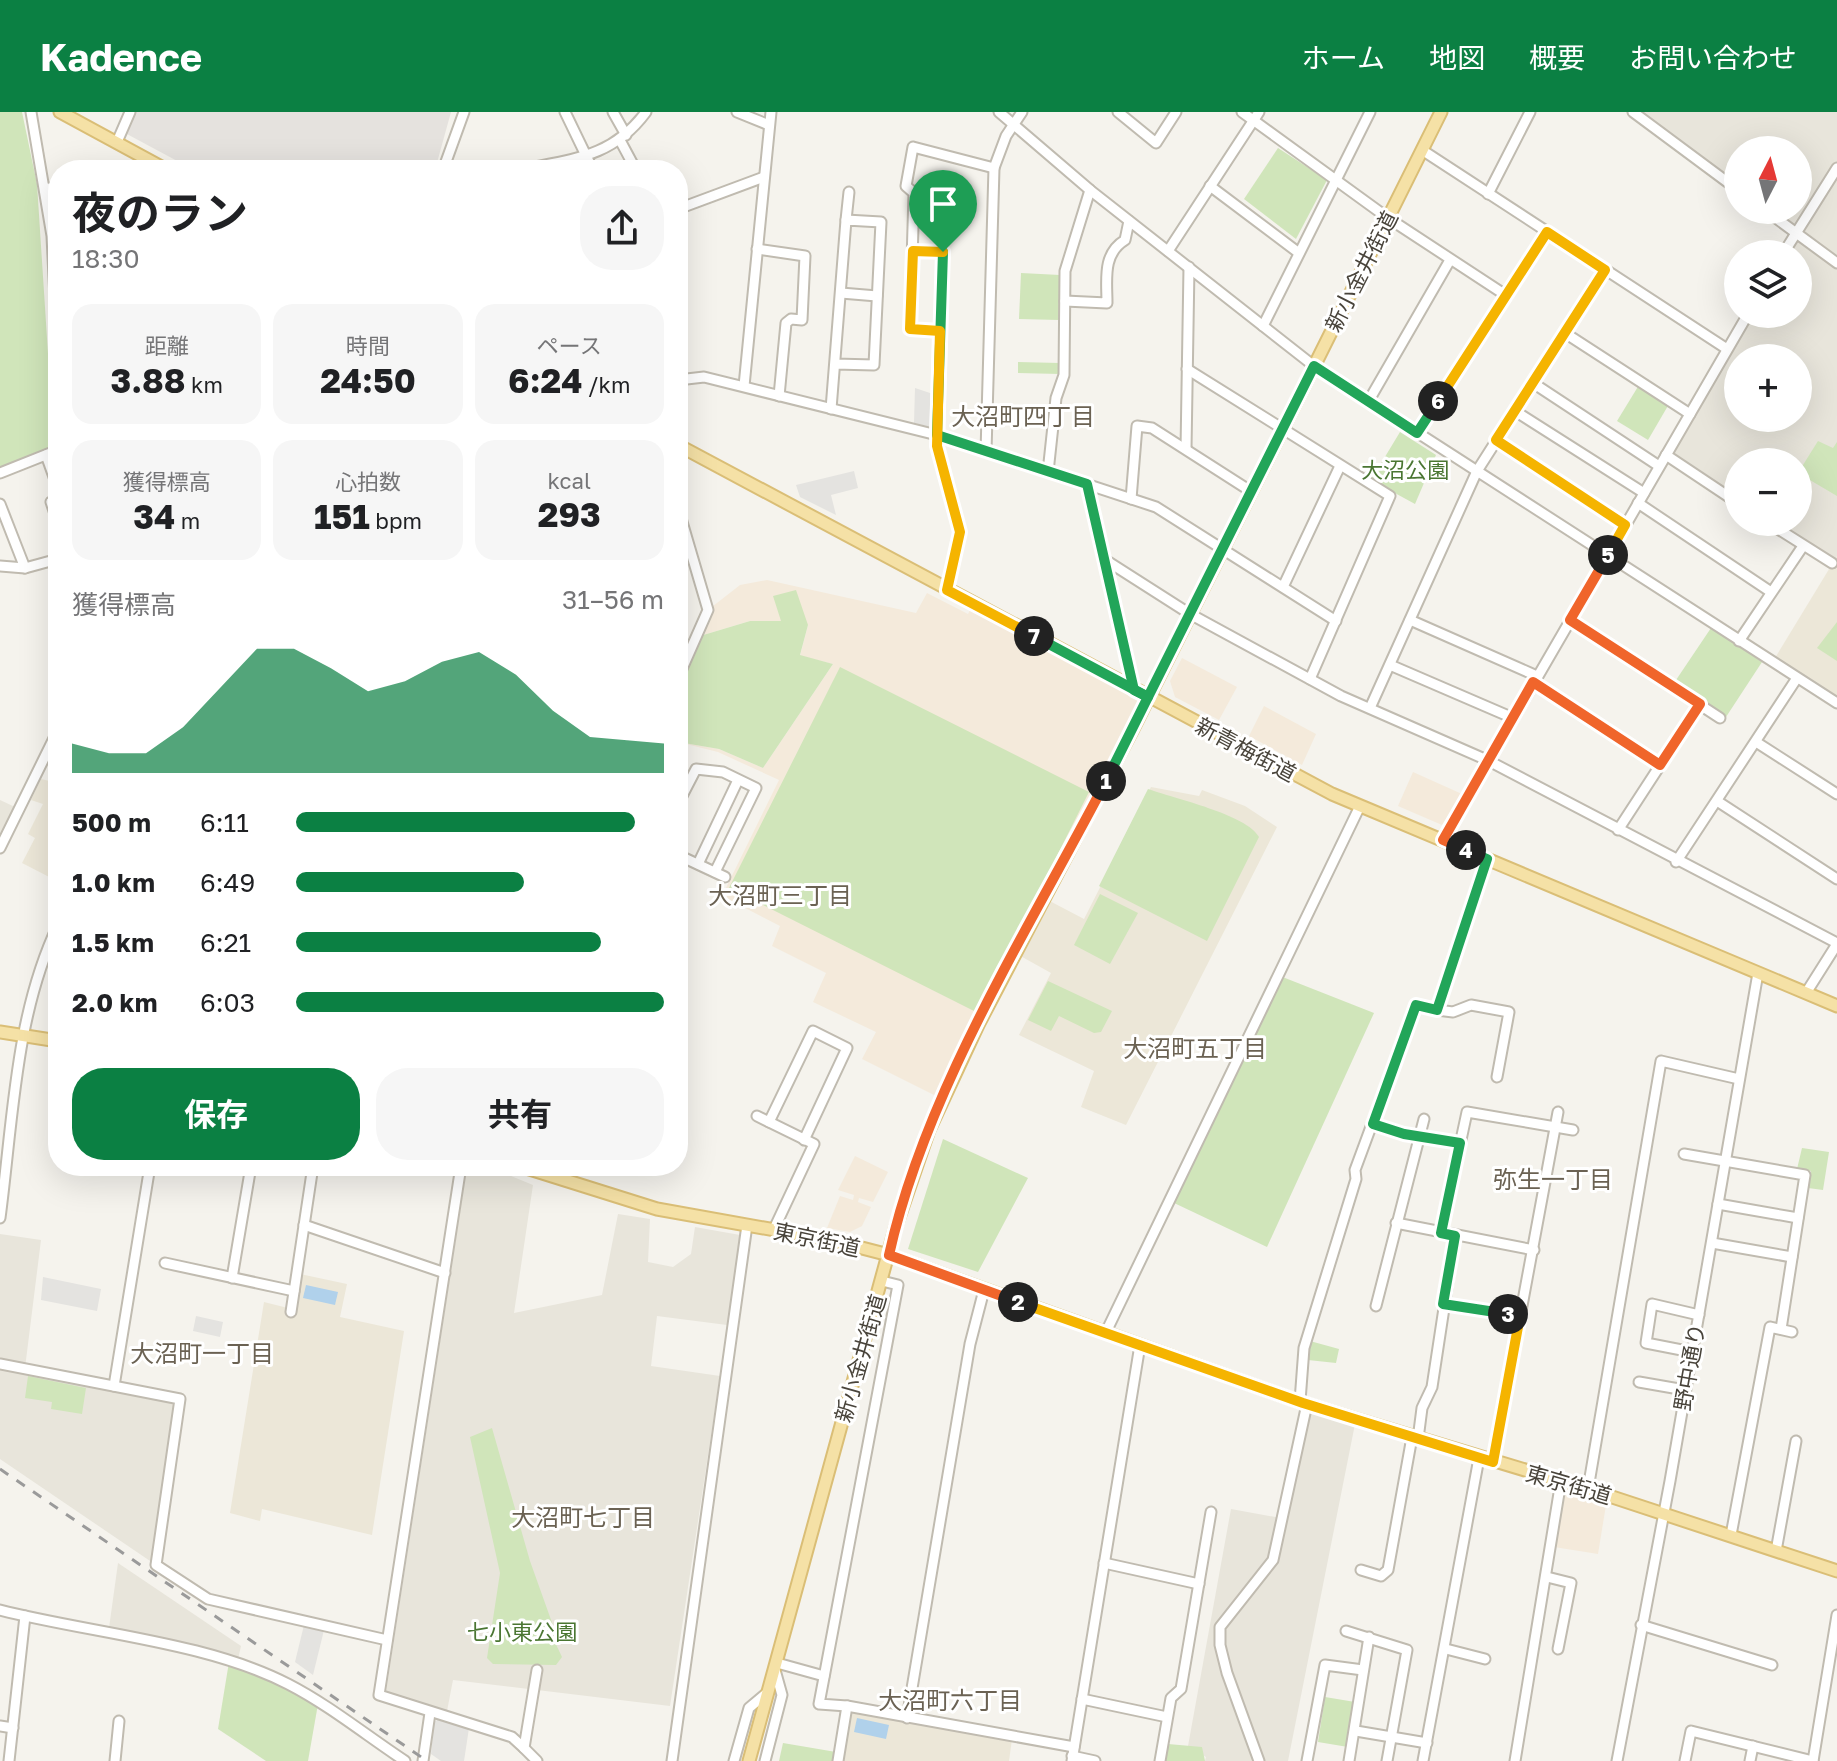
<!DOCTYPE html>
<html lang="ja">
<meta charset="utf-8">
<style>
:root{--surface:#fff;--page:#f6f6f6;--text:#202124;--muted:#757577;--accent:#0b8043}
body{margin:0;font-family:"Golos Text","Noto Sans JP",sans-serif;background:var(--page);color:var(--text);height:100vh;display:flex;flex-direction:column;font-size:30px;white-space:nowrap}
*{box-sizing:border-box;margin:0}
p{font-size:26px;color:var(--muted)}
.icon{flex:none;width:44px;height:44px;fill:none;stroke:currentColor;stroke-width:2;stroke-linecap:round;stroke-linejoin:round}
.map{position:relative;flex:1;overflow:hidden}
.side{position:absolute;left:48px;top:48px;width:640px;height:1016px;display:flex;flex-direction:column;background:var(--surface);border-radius:32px;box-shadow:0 8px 32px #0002}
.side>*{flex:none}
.needle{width:52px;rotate:6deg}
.controls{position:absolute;left:1724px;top:24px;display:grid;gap:16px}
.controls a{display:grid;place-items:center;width:88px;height:88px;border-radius:50%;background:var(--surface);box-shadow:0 8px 32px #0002;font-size:40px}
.pin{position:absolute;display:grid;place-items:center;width:68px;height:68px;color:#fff;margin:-82px -34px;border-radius:50% 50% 50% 0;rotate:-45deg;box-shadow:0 0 8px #0007}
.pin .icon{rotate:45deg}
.km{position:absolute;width:40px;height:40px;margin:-20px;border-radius:50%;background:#222;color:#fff;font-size:22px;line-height:40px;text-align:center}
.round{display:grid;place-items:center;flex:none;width:84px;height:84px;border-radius:32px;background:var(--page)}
.headline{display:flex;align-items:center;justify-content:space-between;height:136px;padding:0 24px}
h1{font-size:44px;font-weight:700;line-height:60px}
.stats{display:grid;grid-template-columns:repeat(3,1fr);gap:12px;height:136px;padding:8px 24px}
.stats div{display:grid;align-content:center;border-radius:20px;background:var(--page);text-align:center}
.stats b{font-size:34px;font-weight:700}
.stats small{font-size:22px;font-weight:400}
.stats p{font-size:22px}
.chart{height:224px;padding:16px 24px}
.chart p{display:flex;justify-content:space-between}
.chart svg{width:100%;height:144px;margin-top:8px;fill:var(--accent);opacity:.7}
.primary-button{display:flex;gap:16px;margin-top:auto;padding:16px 24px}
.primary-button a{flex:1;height:92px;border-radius:32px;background:var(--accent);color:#fff;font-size:32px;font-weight:700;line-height:92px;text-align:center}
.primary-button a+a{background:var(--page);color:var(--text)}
ul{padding:0 24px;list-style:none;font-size:26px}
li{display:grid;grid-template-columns:128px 96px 1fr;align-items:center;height:60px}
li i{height:20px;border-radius:10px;background:var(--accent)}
header{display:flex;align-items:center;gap:48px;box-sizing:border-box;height:112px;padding:0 40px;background:var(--accent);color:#fff}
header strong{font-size:38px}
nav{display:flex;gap:44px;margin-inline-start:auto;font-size:28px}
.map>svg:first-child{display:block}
.residential{fill:#e8e5db;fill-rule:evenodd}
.commercial{fill:#f4eadb}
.industrial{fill:#e5e2de}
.education{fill:#ece7d8}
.green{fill:#d0e5ba}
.parking{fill:#e4e3e0}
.water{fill:#b0d1eb}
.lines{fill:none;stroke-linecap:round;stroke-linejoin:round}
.minor-casing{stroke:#c0bbb0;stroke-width:13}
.major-casing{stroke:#dabe76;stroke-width:15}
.minor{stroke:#fff;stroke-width:9}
.major{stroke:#f5e1a6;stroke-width:11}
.rail{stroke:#9a9a9a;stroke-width:3;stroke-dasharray:10 10;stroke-linecap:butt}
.split-1-casing{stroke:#fff;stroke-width:16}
.split-2-casing{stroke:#fff;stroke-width:16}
.split-3-casing{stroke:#fff;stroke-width:16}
.split-4-casing{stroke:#fff;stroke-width:16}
.split-5-casing{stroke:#fff;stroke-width:16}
.split-6-casing{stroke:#fff;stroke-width:16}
.split-7-casing{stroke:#fff;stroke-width:16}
.split-8-casing{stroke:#fff;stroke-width:16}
.split-1{stroke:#22a559;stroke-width:10}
.split-2{stroke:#f0652b;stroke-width:10}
.split-3{stroke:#f5b400;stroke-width:10}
.split-4{stroke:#22a559;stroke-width:10}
.split-5{stroke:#f0652b;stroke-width:10}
.split-6{stroke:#f5b400;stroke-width:10}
.split-7{stroke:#22a559;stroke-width:10}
.split-8{stroke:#f5b400;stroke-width:10}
.labels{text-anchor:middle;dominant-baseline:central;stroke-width:6;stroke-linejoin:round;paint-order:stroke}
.street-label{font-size:22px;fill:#49443b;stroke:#fff}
.park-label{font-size:22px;fill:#4a7632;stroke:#fff}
.neighbourhood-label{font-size:24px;fill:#6b6253;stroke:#fff}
</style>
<header>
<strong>Kadence</strong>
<nav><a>ホーム</a><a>地図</a><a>概要</a><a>お問い合わせ</a></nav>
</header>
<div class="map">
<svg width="1837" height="1649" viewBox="0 0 1837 1649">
<rect width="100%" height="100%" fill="#f5f3ed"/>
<g class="residential">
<path d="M1633 0H1837V444L1832 451 1769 410H1798V350H1738V390L1666 343 1748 202H1798V142H1783L1796 121 1765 98H1798V38H1738V78ZM1738 246H1798V306H1738Z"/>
<polygon points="0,688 15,695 0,727"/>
<polygon points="467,1054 487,1054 533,1073 514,1201 602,1183 618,1102 650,1107 648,1150 673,1155 691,1142 695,1115 740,1123 727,1213 657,1204 651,1254 720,1264 670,1594 453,1568 447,1599 386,1580"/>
<polygon points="0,1122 41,1128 25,1256 180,1287 156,1453 0,1347"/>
<polygon points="1303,1291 1356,1307 1288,1649 1205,1649 1206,1645 1188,1634 1231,1397 1281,1406"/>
<polygon points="118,1451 241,1534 238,1547 109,1516"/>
</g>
<g class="commercial">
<polygon points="767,468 916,501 927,481 968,502 973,492 1148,585 942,987 862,947 876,920 813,890 826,861 772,834 780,814 722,784 779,668 718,640 678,630 719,637 763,656 833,552 800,544 808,513 750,509 700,524 678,576 678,566 708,498 740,473"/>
<polygon points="1182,546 1237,575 1219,608 1175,585 1170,569"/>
<polygon points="1264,594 1316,622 1302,653 1249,624"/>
<polygon points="1413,660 1462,682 1442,713 1398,694"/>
<polygon points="855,1044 888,1060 873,1090 859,1086 858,1090 871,1095 862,1114 850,1120 827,1116 840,1084 853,1088 854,1083 838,1078"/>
<polygon points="1569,1382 1606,1393 1598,1442 1554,1435 1563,1385"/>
</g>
<polygon class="industrial" points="136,0 451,0 435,58 194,58 125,21"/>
<g class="education">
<polygon points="1837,444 1837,587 1775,546"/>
<polygon points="41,667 58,671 57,769 22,751 35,726 28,722 43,692 31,688"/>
<polygon points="1151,675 1199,684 1202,678 1245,694 1277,715 1126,1013 1081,995 1094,959 1019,923 1051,861 1015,841 1044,786 1084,807"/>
<polygon points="300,1162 347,1172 340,1205 404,1219 372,1423 262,1397 260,1409 230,1401 264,1190 288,1196"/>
<polygon points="855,1597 1012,1627 1009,1649 842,1649 851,1600"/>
</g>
<g class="green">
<polygon points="0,0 22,0 37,72 49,257 58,277 58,332 0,357"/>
<polygon points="1278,36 1327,68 1296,127 1244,87"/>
<polygon points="922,68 972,80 969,88 958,89 957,100 919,99"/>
<polygon points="1021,161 1060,163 1059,208 1019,207"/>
<polygon points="1018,250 1060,251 1060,262 1018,261"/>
<polygon points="1639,273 1669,292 1648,328 1617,309"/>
<polygon points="1400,320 1436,343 1415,392 1371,368"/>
<polygon points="1818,329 1833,336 1837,330 1837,384 1798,361"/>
<polygon points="796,478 808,513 800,543 833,552 763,656 719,637 678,630 678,576 700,524 750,509 781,509 773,484"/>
<polygon points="1837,510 1837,549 1817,536"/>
<polygon points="1711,516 1762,550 1726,605 1674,571"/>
<polygon points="840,555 1089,680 978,901 729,776"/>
<path d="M1148 677C1173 686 1248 703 1259 725L1207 829 1099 774Z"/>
<polygon points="1100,782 1138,801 1110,852 1074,833"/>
<polygon points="1280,864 1374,901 1267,1135 1172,1090"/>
<polygon points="1048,869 1112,899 1101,920 1094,921 1059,904 1051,919 1028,908"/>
<polygon points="943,1027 1028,1066 978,1160 908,1137"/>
<polygon points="1802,1036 1829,1040 1823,1078 1808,1076 1811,1059 1797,1057"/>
<polygon points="1310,1229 1339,1237 1336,1251 1308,1248"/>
<polygon points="28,1264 86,1276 82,1302 51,1297 52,1290 25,1286"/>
<polygon points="492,1316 530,1449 555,1519 552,1524 562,1545 556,1553 493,1552 487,1546 500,1461 470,1325"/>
<polygon points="229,1550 253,1558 318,1592 308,1649 266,1649 218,1617"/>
<polygon points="1325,1585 1355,1590 1348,1635 1318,1630"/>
<polygon points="783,1631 836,1640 834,1649 779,1649"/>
<polygon points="1168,1632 1202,1635 1205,1649 1165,1649"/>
</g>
<g class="parking">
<polygon points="915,276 936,283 935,311 931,315 914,311"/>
<polygon points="854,359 858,376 831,383 836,403 800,385 796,373"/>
<polygon points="43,1165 101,1177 97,1199 41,1188"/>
<polygon points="196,1204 223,1210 220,1225 193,1219"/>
<polygon points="304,1513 324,1518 313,1563 295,1550"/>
<polygon points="439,1607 469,1616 464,1649 441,1649 431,1642 434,1610"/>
</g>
<g class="water">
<polygon points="306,1173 338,1180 335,1193 303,1186"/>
<polygon points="857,1606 889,1613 886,1627 854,1620"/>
</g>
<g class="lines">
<defs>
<g id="minor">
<polyline points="31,0 52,124 58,249"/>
<polyline points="565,0 593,58"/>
<polyline points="613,0 626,23"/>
<polyline points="737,0 769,13"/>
<polyline points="999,0 1090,78 1314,254 1837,591"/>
<polyline points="1118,0 1156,31 1176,0"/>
<polyline points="1242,0 1388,106 1507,184"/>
<polyline points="1633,0 1738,78"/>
<polyline points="117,30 130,0"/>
<polyline points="621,30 636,58"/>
<polyline points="1422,38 1727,237"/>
<polyline points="443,58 464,0"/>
<path d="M519 58C572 47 612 46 646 0"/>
<polyline points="1210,74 1299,141"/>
<polyline points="46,76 58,77"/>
<polyline points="1488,82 1530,0"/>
<polyline points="678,97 764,65"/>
<polyline points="1765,98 1837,151"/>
<polyline points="846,108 849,80"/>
<polyline points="757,137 805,144 802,208 791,207 786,211 779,284"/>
<polyline points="913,139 943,140 937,334 960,420 947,478"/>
<polyline points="1168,139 1259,0"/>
<polyline points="1783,142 1837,56"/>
<polyline points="841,181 877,184"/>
<path d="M1065 189 1107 191C1107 168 1102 142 1125 128L1129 109"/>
<polyline points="1263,214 1370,0"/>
<polyline points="940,219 910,217 914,81 906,74 913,35 994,56"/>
<polyline points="1565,221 1690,302"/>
<polyline points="1187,257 1390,384 1310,567"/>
<polyline points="678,268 704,265 937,323 1156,395 1336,509"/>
<polyline points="1533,271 1659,354"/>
<polyline points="744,274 771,0"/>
<polyline points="1368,290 1450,148"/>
<polyline points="831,297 846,108 881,110 874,253 835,252"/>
<polyline points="1515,299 1644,381"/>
<polyline points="1417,321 1547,120"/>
<polyline points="1496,328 1625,413"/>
<polyline points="1186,337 1189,155"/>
<polyline points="986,340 994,56 1006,24 1022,0"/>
<polyline points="46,343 58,376"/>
<polyline points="1666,343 1738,391"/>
<polyline points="1048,360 1056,286 1064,263 1065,159 1090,78"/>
<polyline points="0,361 58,338"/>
<polyline points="1087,372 1134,578"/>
<polyline points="58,387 51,390 58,411"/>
<polyline points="1131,387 1137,314 1152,316 1252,380"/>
<polyline points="1638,391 1771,480"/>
<polyline points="0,392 25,456"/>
<polyline points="678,396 708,498 678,566"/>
<polyline points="1767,410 1832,451"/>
<polyline points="1107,449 1190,502 1341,584 1487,648 1837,831"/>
<polyline points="0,454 25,456 58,447"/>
<polyline points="1283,475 1340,354"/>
<polyline points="1410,508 1537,564"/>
<polyline points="1570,508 1720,606"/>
<polyline points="1739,529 1803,434"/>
<polyline points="1390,553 1513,606"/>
<polyline points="1533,570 1660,653"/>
<polyline points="1370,596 1477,359 1605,158"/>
<polyline points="1756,630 1837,682"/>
<polyline points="681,686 696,657 723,660 756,676 715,760"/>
<polyline points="1717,689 1837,767"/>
<polyline points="1618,718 1700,592"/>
<polyline points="1443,728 1748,202"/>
<polyline points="0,736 58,618"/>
<polyline points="678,743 725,765"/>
<polyline points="1676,750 1797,566"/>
<polyline points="698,752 738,668"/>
<polyline points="1806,881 1837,832"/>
<polyline points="1437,898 1453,900 1471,893 1509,900 1497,965"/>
<polyline points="757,1004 814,1032 774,1117"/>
<polyline points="769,1010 813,919 847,936 804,1028"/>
<polyline points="1373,1012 1404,1022 1460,1031"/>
<polyline points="1684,1042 1805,1063 1781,1217"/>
<polyline points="461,1054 379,1583 512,1625 524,1636"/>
<polyline points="1718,1092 1798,1106"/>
<path d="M0 1106C13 1008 15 903 58 813"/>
<polyline points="1396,1111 1534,1138"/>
<polyline points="304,1113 445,1161"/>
<polyline points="1441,1121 1467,1000 1573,1018"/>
<polyline points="1712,1131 1792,1145"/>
<polyline points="165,1151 294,1179"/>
<polyline points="232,1166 251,1054"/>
<polyline points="882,1169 898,1173 819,1592 847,1594 1074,1635"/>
<polyline points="1443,1192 1520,1204"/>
<polyline points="1376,1194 1424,1007"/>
<polyline points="291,1200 313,1054"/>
<polyline points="1106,1220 1360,694"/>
<polyline points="1692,1240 1646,1231 1652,1192 1699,1203"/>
<polyline points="0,1252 180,1287 156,1453 208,1487 387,1528"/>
<polyline points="1639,1270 1685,1278"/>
<polyline points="114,1274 150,1054"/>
<polyline points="1300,1289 1304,1236 1356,1067 1355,1058 1416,893 1437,898 1487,747"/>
<polyline points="1418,1327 1422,1296 1432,1275 1455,1124"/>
<polyline points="1493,1350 1558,1000"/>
<polyline points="1588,1377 1661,949 1739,967"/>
<polyline points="1731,1423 1770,1215 1792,1220"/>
<polyline points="1776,1439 1796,1329"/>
<polyline points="1104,1451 1199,1472"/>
<polyline points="1361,1458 1381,1464 1388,1458 1412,1325"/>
<polyline points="1547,1465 1571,1471 1558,1537"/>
<path d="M0 1498C90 1521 207 1530 288 1572 329 1593 367 1624 405 1649"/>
<polyline points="1641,1513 1772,1553"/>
<polyline points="1346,1519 1407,1538 1387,1649"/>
<polyline points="1446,1537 1485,1547"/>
<polyline points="777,1551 824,1564"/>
<polyline points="1082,1587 1167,1605"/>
<polyline points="907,1606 970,1232 984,1178"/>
<polyline points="0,1614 13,1616"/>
<polyline points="1356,1619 1427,1631"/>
<polyline points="1072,1644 1095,1649"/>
<polyline points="9,1649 25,1504"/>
<polyline points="115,1649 119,1609"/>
<polyline points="423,1649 430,1601"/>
<polyline points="537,1649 524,1636 537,1558"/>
<polyline points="672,1649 747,1113"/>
<polyline points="734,1649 749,1596 768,1580"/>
<polyline points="765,1649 782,1583 775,1558"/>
<polyline points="838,1649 847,1594"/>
<polyline points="1072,1649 1140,1233"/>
<polyline points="1160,1649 1171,1586 1181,1577 1211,1400"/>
<polyline points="1259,1649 1227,1561 1220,1533 1220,1515 1273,1448 1307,1292"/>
<polyline points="1307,1649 1325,1553 1363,1558"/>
<polyline points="1349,1649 1369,1525"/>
<polyline points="1423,1649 1479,1346"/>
<polyline points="1515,1649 1561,1369"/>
<polyline points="1617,1649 1670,1369 1758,861"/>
<polyline points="1685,1649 1691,1619 1813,1649"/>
<polyline points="1750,1649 1753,1634"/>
<polyline points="1813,1649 1837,1503"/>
</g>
<g id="major">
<polyline points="60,0 167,58"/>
<polyline points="678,333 1332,682 1837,894"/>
<polyline points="0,920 58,929"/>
<polyline points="520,1054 657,1097 831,1128 889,1143 1303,1291 1588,1377 1837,1459"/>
<polyline points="749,1649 895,1117 929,1018 978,913 1133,617 1441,0"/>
</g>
</defs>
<use href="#minor" class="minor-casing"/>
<use href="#major" class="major-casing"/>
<use href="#minor" class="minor"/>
<use href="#major" class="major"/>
<polyline class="rail" points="0,1357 427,1649"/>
</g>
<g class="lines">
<defs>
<polyline id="split-1" points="943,140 937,323 1087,372 1134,578 1148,585 1106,669"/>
<path id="split-2" d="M1018 1190 889 1143C925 979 1029 817 1106 669"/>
<polyline id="split-3" points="1018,1190 1303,1291 1493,1350 1520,1204 1508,1202"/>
<polyline id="split-4" points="1466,738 1487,747 1437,898 1416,893 1373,1012 1404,1022 1460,1031 1441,1121 1455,1124 1443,1192 1508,1202"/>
<polyline id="split-5" points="1466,738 1443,728 1533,570 1660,653 1700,592 1570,508 1608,443"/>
<polyline id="split-6" points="1438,289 1547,120 1605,158 1496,328 1625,413 1608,443"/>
<polyline id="split-7" points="1034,524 1148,585 1314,254 1417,321 1438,289"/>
<polyline id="split-8" points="943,140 913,139 910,217 940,219 937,334 960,420 947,478 1034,524"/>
</defs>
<use href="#split-1" class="split-1-casing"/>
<use href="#split-2" class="split-2-casing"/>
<use href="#split-3" class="split-3-casing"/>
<use href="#split-4" class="split-4-casing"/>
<use href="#split-5" class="split-5-casing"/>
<use href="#split-6" class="split-6-casing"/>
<use href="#split-7" class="split-7-casing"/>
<use href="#split-8" class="split-8-casing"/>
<use href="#split-1" class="split-1"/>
<use href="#split-2" class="split-2"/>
<use href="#split-3" class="split-3"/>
<use href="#split-4" class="split-4"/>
<use href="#split-5" class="split-5"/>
<use href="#split-6" class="split-6"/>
<use href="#split-7" class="split-7"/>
<use href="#split-8" class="split-8"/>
</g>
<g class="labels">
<g class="street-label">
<text transform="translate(1361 159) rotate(-63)">新小金井街道</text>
<text transform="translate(1246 637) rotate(28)">新青梅街道</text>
<text transform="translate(817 1127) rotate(12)">東京街道</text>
<text transform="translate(860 1246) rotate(-74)">新小金井街道</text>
<text transform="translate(1689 1255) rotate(-80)">野中通り</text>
<text transform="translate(1569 1372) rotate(16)">東京街道</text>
</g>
<g class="park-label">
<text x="1405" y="357">大沼公園</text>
<text x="522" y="1519">七小東公園</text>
</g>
<g class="neighbourhood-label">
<text x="1023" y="303">大沼町四丁目</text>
<text x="780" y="782">大沼町三丁目</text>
<text x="1195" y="935">大沼町五丁目</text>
<text x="1553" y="1066">弥生一丁目</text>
<text x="202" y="1240">大沼町一丁目</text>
<text x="583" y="1404">大沼町七丁目</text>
<text x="950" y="1587">大沼町六丁目</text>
</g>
</g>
</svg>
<div class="controls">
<a><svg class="needle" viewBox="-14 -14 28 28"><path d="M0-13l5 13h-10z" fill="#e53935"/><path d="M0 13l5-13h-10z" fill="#757577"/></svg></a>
<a><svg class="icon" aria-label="layers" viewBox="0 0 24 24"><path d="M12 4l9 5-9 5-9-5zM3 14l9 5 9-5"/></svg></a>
<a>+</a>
<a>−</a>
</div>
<div class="pin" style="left:943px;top:140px;background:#1e9e55"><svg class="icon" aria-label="arrive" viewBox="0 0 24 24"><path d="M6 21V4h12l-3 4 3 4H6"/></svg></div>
<b class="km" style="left:1106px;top:669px">1</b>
<b class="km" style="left:1018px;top:1190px">2</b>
<b class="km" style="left:1508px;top:1202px">3</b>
<b class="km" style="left:1466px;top:738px">4</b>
<b class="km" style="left:1608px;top:443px">5</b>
<b class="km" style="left:1438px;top:289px">6</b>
<b class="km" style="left:1034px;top:524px">7</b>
<section class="side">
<div class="headline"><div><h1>夜のラン</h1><p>18:30</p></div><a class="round"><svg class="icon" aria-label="share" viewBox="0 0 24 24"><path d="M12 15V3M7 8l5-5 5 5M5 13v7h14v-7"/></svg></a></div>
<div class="stats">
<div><p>距離</p><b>3.88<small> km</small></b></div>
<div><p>時間</p><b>24:50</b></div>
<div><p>ペース</p><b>6:24<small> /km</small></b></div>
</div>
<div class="stats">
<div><p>獲得標高</p><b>34<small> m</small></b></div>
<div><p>心拍数</p><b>151<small> bpm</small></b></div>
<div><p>kcal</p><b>293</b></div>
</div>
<div class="chart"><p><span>獲得標高</span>31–56 m</p>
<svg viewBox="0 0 160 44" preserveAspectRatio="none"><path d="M0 44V35L10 38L20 38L30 30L40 18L50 6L60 6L70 12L80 19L90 16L100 10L110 7L120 14L130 25L140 33L150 34L160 35V44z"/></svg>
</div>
<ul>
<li><b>500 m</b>6:11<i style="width:92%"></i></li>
<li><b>1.0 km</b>6:49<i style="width:62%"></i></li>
<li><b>1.5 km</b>6:21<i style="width:83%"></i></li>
<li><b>2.0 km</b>6:03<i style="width:100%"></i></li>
</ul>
<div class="primary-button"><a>保存</a><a>共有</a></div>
</section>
</div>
